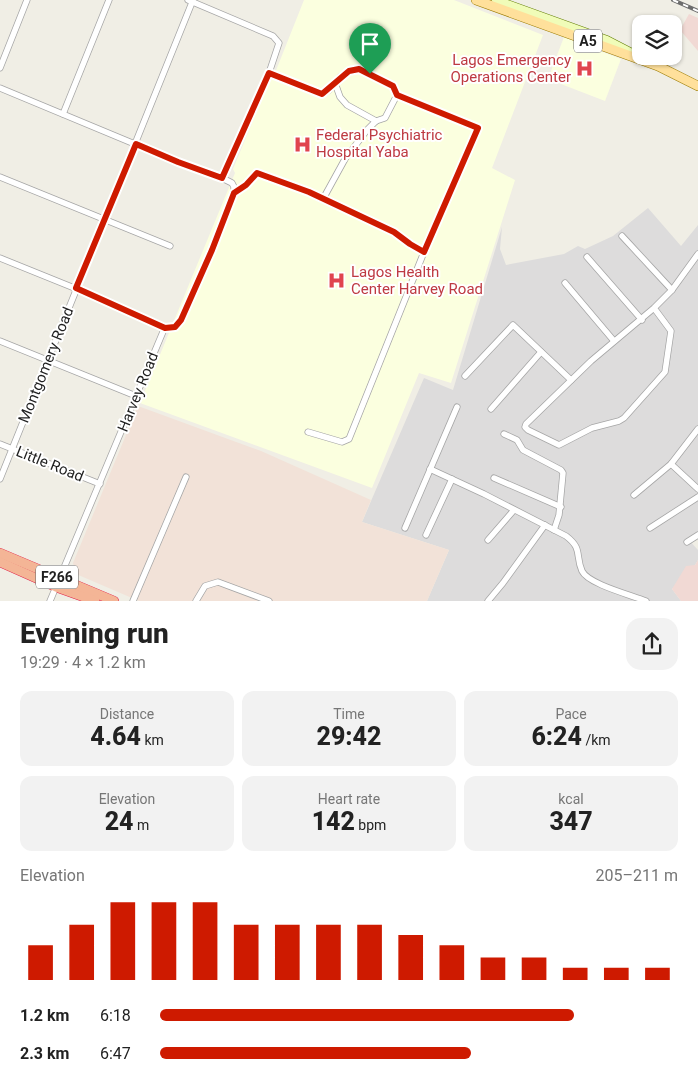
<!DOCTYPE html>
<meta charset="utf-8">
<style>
:root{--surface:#fff;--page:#f2f2f2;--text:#222;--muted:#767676;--accent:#ce1a00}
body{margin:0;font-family:Roboto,sans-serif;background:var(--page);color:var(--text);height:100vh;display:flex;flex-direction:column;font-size:19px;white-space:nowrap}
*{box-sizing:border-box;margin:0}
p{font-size:16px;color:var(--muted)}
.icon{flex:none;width:28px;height:28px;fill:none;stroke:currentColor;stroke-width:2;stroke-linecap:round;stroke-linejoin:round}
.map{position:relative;height:601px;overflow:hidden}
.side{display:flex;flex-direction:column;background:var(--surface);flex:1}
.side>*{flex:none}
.buttons{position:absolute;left:632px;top:15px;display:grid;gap:10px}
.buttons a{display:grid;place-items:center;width:50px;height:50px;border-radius:10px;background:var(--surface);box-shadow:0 1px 4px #0004;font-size:25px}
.pin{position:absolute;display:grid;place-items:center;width:42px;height:42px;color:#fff;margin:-51px -21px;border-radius:50% 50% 50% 0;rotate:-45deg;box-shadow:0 0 5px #0007}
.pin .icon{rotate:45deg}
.round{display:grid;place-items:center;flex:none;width:52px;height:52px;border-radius:15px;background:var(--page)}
.overview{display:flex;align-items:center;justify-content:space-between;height:85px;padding:0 20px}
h1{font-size:28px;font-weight:800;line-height:38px}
.figures{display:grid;grid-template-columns:repeat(3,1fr);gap:8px;height:85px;padding:5px 20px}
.figures div{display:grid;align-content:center;border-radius:12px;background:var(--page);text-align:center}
.figures b{font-size:25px;font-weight:800}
.figures small{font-size:14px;font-weight:400}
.figures p{font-size:14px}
.chart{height:140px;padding:10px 20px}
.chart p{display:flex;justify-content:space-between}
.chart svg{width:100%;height:90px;margin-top:5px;stroke:var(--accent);stroke-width:6}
ul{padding:0 20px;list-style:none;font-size:16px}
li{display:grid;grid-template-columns:80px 60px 1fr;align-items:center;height:38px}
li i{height:12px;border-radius:6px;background:var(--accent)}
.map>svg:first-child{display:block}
.residential{fill:#dddcdc}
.commercial{fill:#f1d9d4}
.education{fill:#fbffdf}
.military{fill:#f2e2d8}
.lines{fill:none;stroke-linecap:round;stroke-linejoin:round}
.minor-casing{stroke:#a6a6a6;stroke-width:7}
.secondary-casing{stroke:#5f7b01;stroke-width:9}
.primary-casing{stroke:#9a7a00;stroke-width:10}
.trunk-casing{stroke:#e11f49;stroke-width:10}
.minor{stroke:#fff;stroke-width:5.5}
.secondary{stroke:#f0fcb8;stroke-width:8}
.primary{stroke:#ffe09b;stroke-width:9}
.trunk{stroke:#f4b596;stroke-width:9}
.rail-casing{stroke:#6d6d6d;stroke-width:4}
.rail{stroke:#fff;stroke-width:2;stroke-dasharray:5.5;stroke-linecap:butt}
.route-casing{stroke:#fff;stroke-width:10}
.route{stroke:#ce1a00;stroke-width:6}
.labels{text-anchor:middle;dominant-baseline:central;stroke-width:4;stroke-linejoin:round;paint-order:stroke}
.shield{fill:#fff;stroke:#626262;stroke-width:1}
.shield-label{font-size:14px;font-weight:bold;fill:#1f1f1f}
.health-label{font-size:15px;fill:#be3a42;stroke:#fff;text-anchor:start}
.street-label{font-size:15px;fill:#1f1f1f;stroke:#fff}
</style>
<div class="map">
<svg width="698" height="601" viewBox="0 0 698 601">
<rect width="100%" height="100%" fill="#f0eee5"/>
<polygon class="residential" points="648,208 681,246 698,225 698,532 688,539 698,550 698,560 695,565 672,589 681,601 427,601 449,550 362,522 424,378 453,390 502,227 500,249 506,265 564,254 578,246 585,249 613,236"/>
<g class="commercial">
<polygon points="689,14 698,18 698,51 680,30"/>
<polygon points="698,560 698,601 681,601 672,589 686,566 695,565"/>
</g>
<g class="education">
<polygon points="304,0 454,0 543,35 492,168 515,180 451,383 419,373 372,488 140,403 235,173 233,169 271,77 273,78"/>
<polygon points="564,37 621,59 605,101 548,79"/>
</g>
<polygon class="military" points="138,406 261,451 371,500 362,522 449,550 427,601 139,601 76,574 73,563"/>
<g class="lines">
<defs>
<g id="minor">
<polyline points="188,0 273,36 279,43 269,73 222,178"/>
<polyline points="0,68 27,0"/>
<polyline points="269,73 323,94 329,90 340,77 349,71 359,69 393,86 397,95 403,98 478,128 424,252 349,439 342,442 308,432"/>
<polyline points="335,83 340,97 347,105 376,121"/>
<polyline points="0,88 178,162 222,178 232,183 234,187 234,193 212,250 181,320 175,327 165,327 157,346 50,601"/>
<polyline points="63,114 109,0"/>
<polyline points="0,177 170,246"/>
<polyline points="234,193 246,185 257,173 263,175 309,192 394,232 410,244 424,252"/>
<polyline points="323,199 345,159 367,130 376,121 385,118 397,95"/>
<polyline points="622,236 672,290"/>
<polyline points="587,257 642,320"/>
<polyline points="0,258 99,298 165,327"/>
<polyline points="565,283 614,341"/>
<polyline points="654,308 671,331 665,372 624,418 619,421 592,428 559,445 528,430 525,427 526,424 591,361 654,308 672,290 698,254"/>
<polyline points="0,341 136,396"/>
<polyline points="465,376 513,325 571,380"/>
<polyline points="491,409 541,352"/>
<polyline points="504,434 517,440 523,450 561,470 563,473 559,515 554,530"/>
<polyline points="0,444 100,484"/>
<polyline points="671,464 698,489"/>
<path d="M430 469 484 494 566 536C583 549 575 555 582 571 588 584 631 595 646 601"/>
<polyline points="494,478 561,507"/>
<polyline points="0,479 193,0"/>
<polyline points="634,495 671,464 698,429"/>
<polyline points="405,528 457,407"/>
<polyline points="650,528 698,497"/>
<polyline points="426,535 452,479"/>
<polyline points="488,540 514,510"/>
<polyline points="687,542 698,535"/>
<polyline points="133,601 186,477"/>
<polyline points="196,601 205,586 218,582 269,601"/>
<polyline points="488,601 503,583 545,525"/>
</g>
<polyline id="secondary" points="496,0 607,40 634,54"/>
<polyline id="primary" points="476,0 658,66 698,86"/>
<g id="trunk">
<polyline points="0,553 114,601"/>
<polyline points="0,562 56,587 95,601"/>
</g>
</defs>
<use href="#minor" class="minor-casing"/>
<use href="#secondary" class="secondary-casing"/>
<use href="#primary" class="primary-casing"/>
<use href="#trunk" class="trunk-casing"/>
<use href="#minor" class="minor"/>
<use href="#secondary" class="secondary"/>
<use href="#primary" class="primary"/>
<use href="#trunk" class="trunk"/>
<defs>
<polyline id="rail" points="673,0 698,11"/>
</defs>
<use href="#rail" class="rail-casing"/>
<use href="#rail" class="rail"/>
</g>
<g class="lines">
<defs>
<polygon id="route" points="359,69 393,86 397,95 478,128 424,252 410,244 394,232 309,192 257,173 246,185 234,193 212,250 181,320 175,327 165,328 76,288 136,144 178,162 222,178 269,73 322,94 349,71"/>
</defs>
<use href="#route" class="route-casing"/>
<use href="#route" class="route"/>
</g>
<defs>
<symbol id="hospital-bare" viewBox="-9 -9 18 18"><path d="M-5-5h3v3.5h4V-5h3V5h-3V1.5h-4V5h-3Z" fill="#e0444e" stroke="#fff" stroke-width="2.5" paint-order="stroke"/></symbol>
</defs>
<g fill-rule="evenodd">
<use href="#hospital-bare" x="572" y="56" width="25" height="25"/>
<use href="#hospital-bare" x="290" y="132" width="25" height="25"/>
<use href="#hospital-bare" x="324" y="268" width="25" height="25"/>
</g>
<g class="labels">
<g class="shield">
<rect x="574" y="29.5" width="28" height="23" rx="4"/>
<rect x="36" y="565.5" width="42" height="23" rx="4"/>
</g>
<g class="shield-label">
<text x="588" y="41">A5</text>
<text x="57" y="577">F266</text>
</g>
<g class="health-label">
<text x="571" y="60" text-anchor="end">Lagos Emergency<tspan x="571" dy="17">Operations Center</tspan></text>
<text x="316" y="135">Federal Psychiatric<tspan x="316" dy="17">Hospital Yaba</tspan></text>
<text x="351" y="272">Lagos Health<tspan x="351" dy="17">Center Harvey Road</tspan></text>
</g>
<g class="street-label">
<text transform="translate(46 365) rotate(-68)">Montgomery Road</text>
<text transform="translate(138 392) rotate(-68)">Harvey Road</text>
<text transform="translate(50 464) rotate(22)">Little Road</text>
</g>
</g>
</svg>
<div class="buttons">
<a><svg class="icon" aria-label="layers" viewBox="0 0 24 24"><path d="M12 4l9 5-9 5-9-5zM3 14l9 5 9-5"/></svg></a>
</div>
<div class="pin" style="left:370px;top:74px;background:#1e9e55"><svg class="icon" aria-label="arrive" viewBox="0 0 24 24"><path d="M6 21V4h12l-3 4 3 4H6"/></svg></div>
</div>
<section class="side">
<div class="overview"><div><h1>Evening run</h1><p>19:29 · 4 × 1.2 km</p></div><a class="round"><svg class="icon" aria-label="share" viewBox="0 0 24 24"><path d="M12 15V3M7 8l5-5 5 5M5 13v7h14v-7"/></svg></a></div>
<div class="figures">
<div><p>Distance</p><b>4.64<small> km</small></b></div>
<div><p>Time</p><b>29:42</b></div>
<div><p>Pace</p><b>6:24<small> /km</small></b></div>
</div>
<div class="figures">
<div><p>Elevation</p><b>24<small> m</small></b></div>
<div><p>Heart rate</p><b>142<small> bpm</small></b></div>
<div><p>kcal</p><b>347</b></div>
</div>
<div class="chart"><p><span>Elevation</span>205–211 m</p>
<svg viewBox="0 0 160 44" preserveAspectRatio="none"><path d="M5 44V27M15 44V17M25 44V6M35 44V6M45 44V6M55 44V17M65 44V17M75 44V17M85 44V17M95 44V22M105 44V27M115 44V33M125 44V33M135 44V38M145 44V38M155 44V38"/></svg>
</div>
<ul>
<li><b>1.2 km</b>6:18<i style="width:80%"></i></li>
<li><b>2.3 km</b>6:47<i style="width:60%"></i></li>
</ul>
</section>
